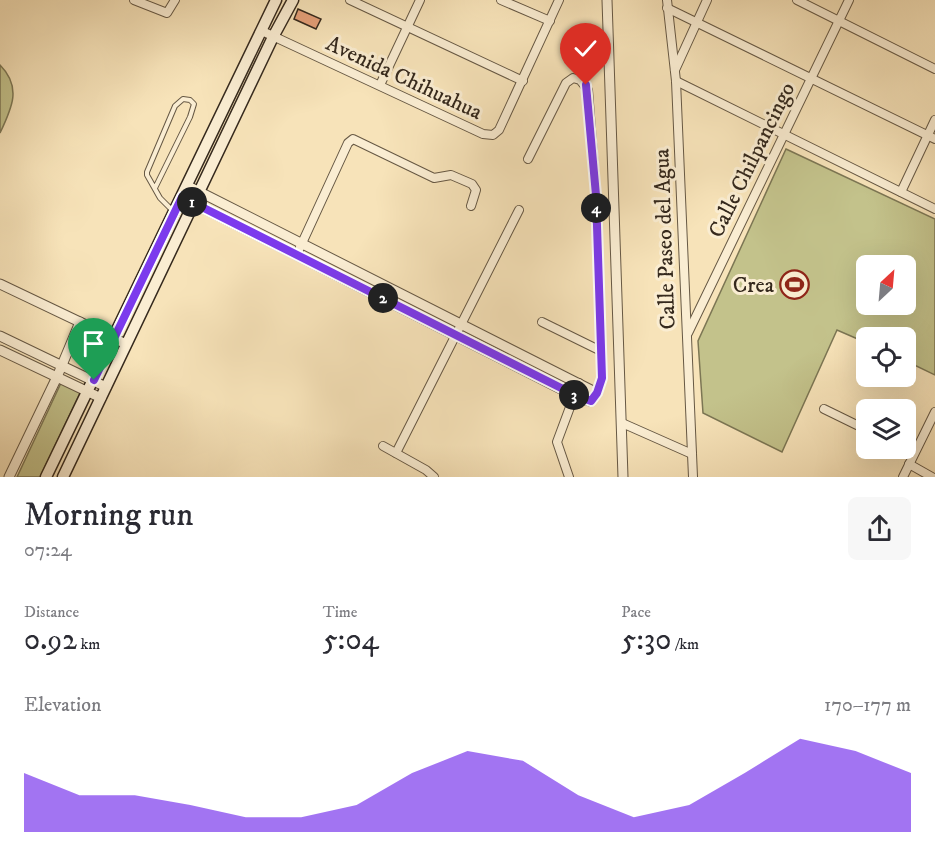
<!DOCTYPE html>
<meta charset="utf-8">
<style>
:root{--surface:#fff;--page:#f7f7f7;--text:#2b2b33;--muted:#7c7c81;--accent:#7c3aed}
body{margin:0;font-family:"IM FELL DW Pica",serif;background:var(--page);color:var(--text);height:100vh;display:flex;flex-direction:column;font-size:22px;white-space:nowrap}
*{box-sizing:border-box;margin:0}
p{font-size:20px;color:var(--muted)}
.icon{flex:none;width:33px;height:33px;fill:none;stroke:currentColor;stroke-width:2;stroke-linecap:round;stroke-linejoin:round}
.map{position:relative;height:477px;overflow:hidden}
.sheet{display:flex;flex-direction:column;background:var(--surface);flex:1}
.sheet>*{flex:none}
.needle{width:39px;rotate:26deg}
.controls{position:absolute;left:856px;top:255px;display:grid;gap:12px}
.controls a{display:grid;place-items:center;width:60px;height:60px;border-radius:9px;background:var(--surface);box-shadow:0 6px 24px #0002;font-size:30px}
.pin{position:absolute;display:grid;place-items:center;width:51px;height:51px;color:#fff;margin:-62px -26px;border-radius:50% 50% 50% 0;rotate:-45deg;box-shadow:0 0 6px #0007}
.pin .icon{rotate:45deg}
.km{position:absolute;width:30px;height:30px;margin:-15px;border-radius:50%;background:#222;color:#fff;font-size:16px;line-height:30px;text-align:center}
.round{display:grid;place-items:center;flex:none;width:63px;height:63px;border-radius:9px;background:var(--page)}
.summary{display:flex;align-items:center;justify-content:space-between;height:102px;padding:0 24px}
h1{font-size:33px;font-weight:600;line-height:45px}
.metrics{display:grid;grid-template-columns:repeat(3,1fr);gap:9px;height:102px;padding:6px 24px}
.metrics div{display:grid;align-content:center}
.metrics b{font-size:30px;font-weight:600}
.metrics small{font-size:16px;font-weight:400}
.metrics p{font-size:16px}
.chart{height:168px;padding:12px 24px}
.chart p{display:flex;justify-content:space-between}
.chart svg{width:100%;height:108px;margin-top:6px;fill:var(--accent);opacity:.7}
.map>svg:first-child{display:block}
.green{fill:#c3c28b;stroke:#7c7654;stroke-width:1.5;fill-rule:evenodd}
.building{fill:#e6a179;stroke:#35291d;stroke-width:1.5}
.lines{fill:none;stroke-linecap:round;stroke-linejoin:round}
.service-casing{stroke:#665844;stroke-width:6}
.minor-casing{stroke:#665844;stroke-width:10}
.tertiary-casing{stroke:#665844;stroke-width:11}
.secondary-casing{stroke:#35291d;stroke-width:13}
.service{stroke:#faedd2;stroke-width:4}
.minor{stroke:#faedd2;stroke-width:8}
.tertiary{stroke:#faedd2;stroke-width:9}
.secondary{stroke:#faedd2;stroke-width:10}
.route-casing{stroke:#fff;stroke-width:12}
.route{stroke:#7c3aed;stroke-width:8}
.labels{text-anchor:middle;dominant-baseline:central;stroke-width:6;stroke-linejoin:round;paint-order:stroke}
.street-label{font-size:22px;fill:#35291d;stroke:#faedd2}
.poi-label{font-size:22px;fill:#35291d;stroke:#faedd2;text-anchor:end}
</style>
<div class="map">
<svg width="935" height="477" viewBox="0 0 935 477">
<rect width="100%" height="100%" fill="#f7e3b9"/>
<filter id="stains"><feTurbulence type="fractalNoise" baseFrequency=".00333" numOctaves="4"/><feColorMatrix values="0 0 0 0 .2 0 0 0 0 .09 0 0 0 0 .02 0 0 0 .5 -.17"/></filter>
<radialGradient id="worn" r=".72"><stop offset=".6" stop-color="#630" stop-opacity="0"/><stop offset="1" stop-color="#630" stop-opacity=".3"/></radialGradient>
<g class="green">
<path d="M0 65C22 87 12 108 0 133Z"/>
<path d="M786 149 935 219V375L906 361V338H867V343L837 330 782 452 703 413 698 341ZM867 266H906V304H867Z"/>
<polygon points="61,383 80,393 40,477 17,477"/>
</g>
<polygon class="building" points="298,9 321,19 316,29 294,19"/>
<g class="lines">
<defs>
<polyline id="service" points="155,188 190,117 194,104 190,100 183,99 175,106 147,172 147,175 160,198 172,210"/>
<g id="minor">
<polyline points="134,0 167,13 175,0"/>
<polyline points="350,0 523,81"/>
<polyline points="501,0 550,21"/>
<polyline points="667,0 676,81 693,477"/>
<polyline points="797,0 935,69"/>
<polyline points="667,8 935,139"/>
<polyline points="262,31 483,134 493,135 499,130 559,0"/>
<polyline points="675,70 707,0"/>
<polyline points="676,81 935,209"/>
<polyline points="380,85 420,0"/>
<polyline points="528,159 566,83 573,78 580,80 588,90 596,195 602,378 597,393"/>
<polyline points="901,192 935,120"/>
<polyline points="297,254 348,143 353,139 434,178 451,175 472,184 476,190 471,206"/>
<polyline points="542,322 601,351"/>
<polyline points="688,333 849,0"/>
<polyline points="824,409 867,430"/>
<polyline points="622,423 692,454"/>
<polyline points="383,446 426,470 434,477"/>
<polyline points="396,453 519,210"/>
<polyline points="909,464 932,477"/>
<polyline points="569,477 557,442 579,383"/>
<polyline points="903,477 935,412"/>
</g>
<g id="tertiary">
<polyline points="607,0 623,477"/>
<polyline points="182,197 573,395 590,401 597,393 188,186"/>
<polyline points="0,284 126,344"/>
<polyline points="0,336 106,387"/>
<polyline points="0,350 101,398"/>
<polyline points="9,477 57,377 80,322"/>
</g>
<g id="secondary">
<polyline points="46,477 276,0"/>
<polyline points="63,477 273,37 293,0"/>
</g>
</defs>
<use href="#service" class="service-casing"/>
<use href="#minor" class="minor-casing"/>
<use href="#tertiary" class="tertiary-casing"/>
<use href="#secondary" class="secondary-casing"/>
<use href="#service" class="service"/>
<use href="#minor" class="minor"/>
<use href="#tertiary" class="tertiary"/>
<use href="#secondary" class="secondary"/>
</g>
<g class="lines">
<defs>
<polyline id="route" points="94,380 182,197 573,394 591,401 597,393 602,378 596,195 586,85"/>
</defs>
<use href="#route" class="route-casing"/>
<use href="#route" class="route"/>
</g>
<defs>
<symbol id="stadium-ring" viewBox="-11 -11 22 22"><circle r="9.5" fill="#faedd2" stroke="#8f2418" stroke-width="1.5"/><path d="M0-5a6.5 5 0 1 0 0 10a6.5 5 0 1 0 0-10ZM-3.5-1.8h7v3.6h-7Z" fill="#8f2418"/></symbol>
</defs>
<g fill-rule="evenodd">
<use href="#stadium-ring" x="778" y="268" width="33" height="33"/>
</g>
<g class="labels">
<g class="street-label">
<text transform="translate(404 78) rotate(25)">Avenida Chihuahua</text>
<text transform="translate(752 160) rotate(-64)">Calle Chilpancingo</text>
<text transform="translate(665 239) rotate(-92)">Calle Paseo del Agua</text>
</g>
<g class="poi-label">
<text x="774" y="285">Crea</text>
</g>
</g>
<rect width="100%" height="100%" filter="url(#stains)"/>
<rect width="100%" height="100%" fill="url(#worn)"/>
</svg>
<div class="controls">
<a><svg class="needle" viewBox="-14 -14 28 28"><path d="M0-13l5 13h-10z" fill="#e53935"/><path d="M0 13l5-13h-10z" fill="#7c7c81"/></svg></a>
<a><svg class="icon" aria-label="locate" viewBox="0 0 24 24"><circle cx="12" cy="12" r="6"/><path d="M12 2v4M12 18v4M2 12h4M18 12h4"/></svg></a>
<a><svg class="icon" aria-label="layers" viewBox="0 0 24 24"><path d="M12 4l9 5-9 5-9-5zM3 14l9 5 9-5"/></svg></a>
</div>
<div class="pin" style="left:94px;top:380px;background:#1e9e55"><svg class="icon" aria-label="arrive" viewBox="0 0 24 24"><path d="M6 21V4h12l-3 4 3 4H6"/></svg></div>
<div class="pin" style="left:586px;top:85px;background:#d93025"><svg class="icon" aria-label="check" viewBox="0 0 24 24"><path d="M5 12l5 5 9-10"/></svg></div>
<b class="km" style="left:192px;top:202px">1</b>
<b class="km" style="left:383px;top:298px">2</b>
<b class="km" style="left:574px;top:395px">3</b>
<b class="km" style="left:596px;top:208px">4</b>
</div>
<section class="sheet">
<div class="summary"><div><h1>Morning run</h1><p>07:24</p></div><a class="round"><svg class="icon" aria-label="share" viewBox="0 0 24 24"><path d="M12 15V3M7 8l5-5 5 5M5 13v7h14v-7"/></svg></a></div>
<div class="metrics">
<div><p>Distance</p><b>0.92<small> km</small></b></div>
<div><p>Time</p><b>5:04</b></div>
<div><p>Pace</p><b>5:30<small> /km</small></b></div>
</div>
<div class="chart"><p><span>Elevation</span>170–177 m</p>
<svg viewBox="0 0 160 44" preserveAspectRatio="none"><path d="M0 44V20L10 29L20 29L30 33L40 38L50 38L60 33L70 20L80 11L90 15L100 29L110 38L120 33L130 20L140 6L150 11L160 20V44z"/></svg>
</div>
</section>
